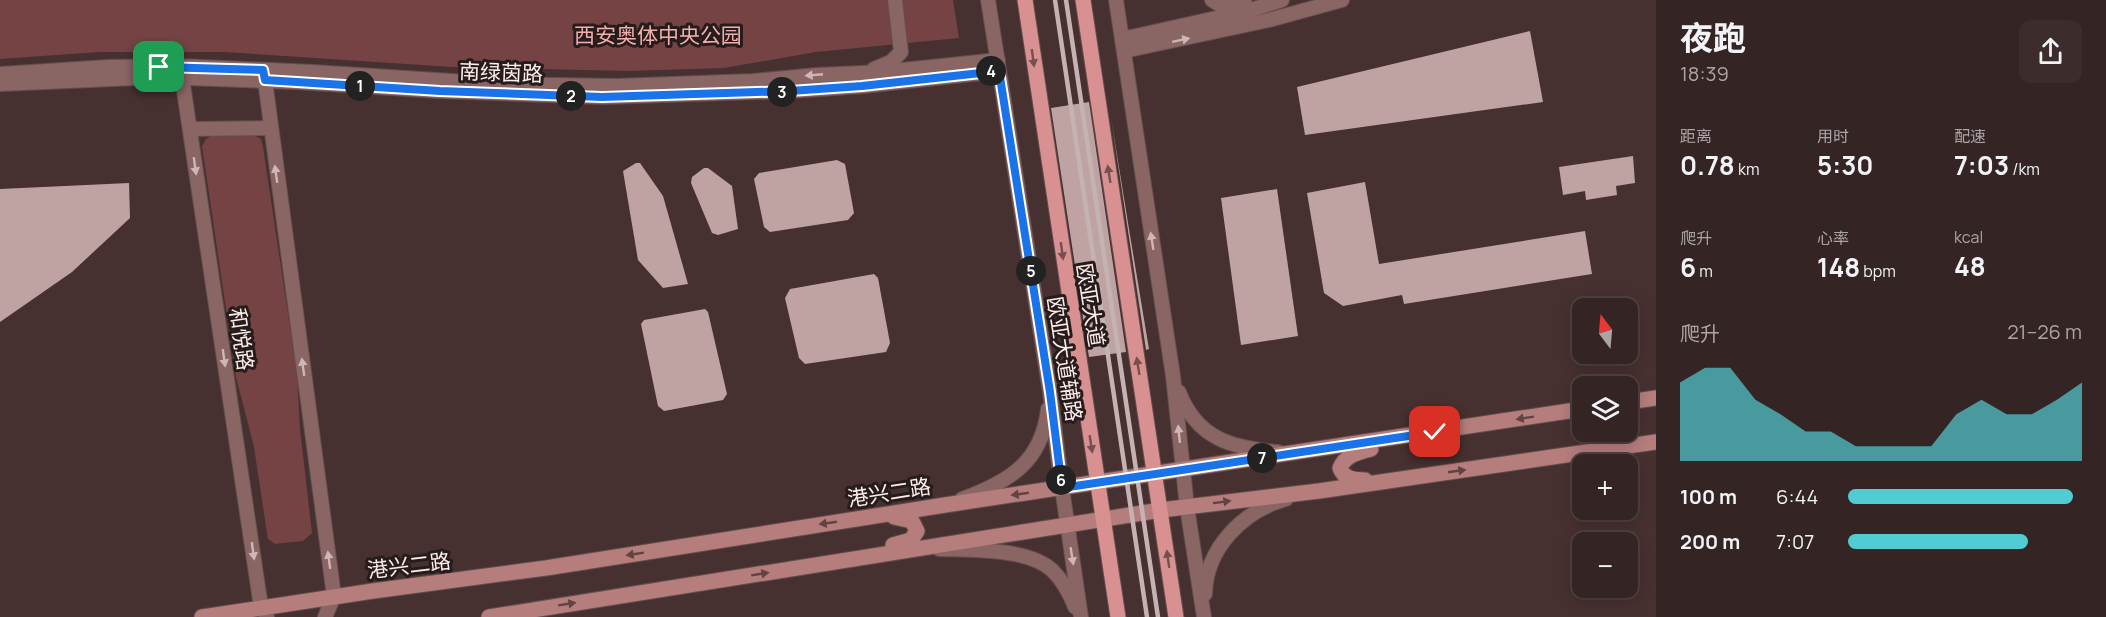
<!DOCTYPE html>
<html lang="zh">
<meta charset="utf-8">
<style>
:root{--surface:#352424;--page:#3d2c2c;--text:#f1f3f6;--muted:#aaa4a6;--line:#4f4141;--accent:#51ccd2}
body{margin:0;font-family:Manrope,"Noto Sans SC",sans-serif;background:var(--page);color:var(--text);height:100vh;display:flex;flex-direction:column;font-size:22px;white-space:nowrap}
*{box-sizing:border-box;margin:0}
p{font-size:20px;color:var(--muted)}
.icon{flex:none;width:33px;height:33px;fill:none;stroke:currentColor;stroke-width:2;stroke-linecap:round;stroke-linejoin:round}
.map{position:relative;flex:1;overflow:hidden}
.side{display:flex;flex-direction:column;background:var(--surface);width:450px}
.side>*{flex:none}
.needle{width:39px;rotate:344deg}
.tools{position:absolute;left:1572px;top:298px;display:grid;gap:12px}
.tools a{display:grid;place-items:center;width:66px;height:66px;border-radius:12px;background:var(--surface);box-shadow:0 3px 15px #0003,0 0 0 2px var(--line);font-size:30px}
.pin{position:absolute;display:grid;place-items:center;width:51px;height:51px;color:#fff;margin:-26px;border-radius:12px;box-shadow:0 3px 9px #0006}
.km{position:absolute;width:30px;height:30px;margin:-15px;border-radius:50%;background:#222;color:#fff;font-size:16px;line-height:30px;text-align:center}
.round{display:grid;place-items:center;flex:none;width:63px;height:63px;border-radius:12px;background:var(--page)}
.head{display:flex;align-items:center;justify-content:space-between;height:102px;padding:0 24px}
h1{font-size:33px;font-weight:700;line-height:45px}
.metrics{display:grid;grid-template-columns:repeat(3,1fr);gap:9px;height:102px;padding:6px 24px}
.metrics div{display:grid;align-content:center}
.metrics b{font-size:26px;font-weight:700}
.metrics small{font-size:16px;font-weight:400}
.metrics p{font-size:16px}
.chart{height:168px;padding:12px 24px}
.chart p{display:flex;justify-content:space-between}
.chart svg{width:100%;height:108px;margin-top:6px;fill:var(--accent);opacity:.7}
ul{padding:0 24px;list-style:none;font-size:20px}
li{display:grid;grid-template-columns:96px 72px 1fr;align-items:center;height:45px}
li i{height:15px;border-radius:8px;background:var(--accent)}
main{display:flex;flex:1;min-height:0}
.map>svg:first-child{display:block}
.green{fill:#754344}
.building{fill:#bfa3a3}
.lines{fill:none;stroke-linecap:round;stroke-linejoin:round}
.tertiary-casing{stroke:#644e4e;stroke-width:16}
.secondary-casing{stroke:#644e4e;stroke-width:17}
.primary-casing{stroke:#644e4e;stroke-width:17}
.tertiary{stroke:#896564;stroke-width:14}
.secondary{stroke:#b67d7d;stroke-width:15}
.primary{stroke:#d89090;stroke-width:15}
.rail{stroke:#c5b3b3;stroke-width:4.5}
.oneway{fill:#ceb7b6}
.oneway2{fill:#765050}
.oneway3{fill:#604342}
.route-casing{stroke:#fff;stroke-width:12}
.route{stroke:#1a73e8;stroke-width:8}
.labels{text-anchor:middle;dominant-baseline:central;stroke-width:6;stroke-linejoin:round;paint-order:stroke}
.park-label{font-size:21px;fill:#f3aeae;stroke:#261c1b}
.street-label{font-size:21px;fill:#fcedec;stroke:#261c1b}
</style>
<main>
<div class="map">
<svg width="1656" height="617" viewBox="0 0 1656 617">
<rect width="100%" height="100%" fill="#473030"/>
<g class="green">
<polygon points="0,0 953,0 959,38 816,52 724,68 628,71 452,67 225,52 99,52 0,59"/>
<polygon points="213,135 255,136 261,139 263,147 297,374 300,429 312,533 303,541 275,544 268,539 267,533 254,447 236,377 202,146 206,139"/>
</g>
<g class="building">
<polygon points="1530,31 1543,102 1305,135 1297,87"/>
<polygon points="1089,102 1126,352 1089,357 1051,108"/>
<polygon points="1111,118 1130,235 1149,349 1146,350"/>
<polygon points="1633,156 1635,183 1616,186 1617,195 1586,200 1585,191 1563,195 1559,167"/>
<polygon points="837,160 845,164 854,213 848,220 770,232 764,227 754,179 759,173"/>
<polygon points="636,163 640,163 663,196 688,284 663,288 638,260 623,171"/>
<polygon points="704,168 708,168 732,186 738,229 718,235 712,233 691,183 692,177"/>
<polygon points="1365,182 1379,264 1585,231 1592,274 1404,304 1402,295 1343,306 1324,293 1307,193"/>
<polygon points="129,183 130,218 72,272 0,322 0,189"/>
<polygon points="1277,189 1298,336 1241,345 1221,198"/>
<polygon points="874,274 878,278 890,343 886,352 805,364 799,358 785,298 790,289"/>
<polygon points="705,309 708,312 727,394 723,400 664,411 658,406 641,324 644,320"/>
</g>
<g class="lines">
<defs>
<g id="tertiary">
<polyline points="988,0 1050,392 1062,488 1081,617"/>
<polyline points="1116,0 1173,376 1187,507 1204,617"/>
<polyline points="1212,0 1220,5 1246,5"/>
<polyline points="1122,39 1248,11 1282,0"/>
<polyline points="1124,51 1269,20 1342,0"/>
<polyline points="874,69 891,62 901,52 895,0"/>
<polyline points="181,71 261,607 267,617"/>
<polyline points="264,73 334,596 325,617"/>
<polyline points="0,74 108,67 180,66 313,72 498,84 617,86 753,81 817,75 883,72 998,60"/>
<polyline points="0,84 159,77 297,82 440,91 602,97 790,91 863,86 999,71"/>
<polyline points="190,129 270,128"/>
<path d="M1179 392C1197 439 1232 448 1278 452"/>
<path d="M962 499C1009 482 1042 462 1048 409"/>
<path d="M939 549C971 550 1029 548 1053 571 1063 581 1070 594 1075 607"/>
<path d="M1205 594C1206 548 1243 511 1286 499"/>
</g>
<g id="secondary">
<polyline points="1628,402 1656,398"/>
<path d="M1365 480C1354 480 1344 479 1340 468 1345 455 1359 452 1371 449"/>
<polyline points="893,545 911,540 917,531 912,521 894,517"/>
<polyline points="202,617 373,591 546,568 945,505 1582,409"/>
<polyline points="489,617 1161,510 1319,491 1656,442"/>
</g>
<g id="primary">
<polyline points="1025,0 1118,617"/>
<polyline points="1083,0 1176,617"/>
</g>
</defs>
<use href="#tertiary" class="tertiary-casing"/>
<use href="#secondary" class="secondary-casing"/>
<use href="#primary" class="primary-casing"/>
<use href="#tertiary" class="tertiary"/>
<use href="#secondary" class="secondary"/>
<use href="#primary" class="primary"/>
<g class="rail">
<polyline points="1055,0 1147,617"/>
<polyline points="1066,0 1158,617"/>
</g>
</g>
<defs><path id="oneway-solid" d="M-6-.8H1V-3.2L6.5 0L1 3.2V.8H-6Z" transform="scale(1.5)"/></defs>
<g class="oneway">
<use href="#oneway-solid" transform="translate(1181 40) rotate(-12)"/>
<use href="#oneway-solid" transform="translate(814 75) rotate(175)"/>
<use href="#oneway-solid" transform="translate(195 166) rotate(82)"/>
<use href="#oneway-solid" transform="translate(276 174) rotate(-98)"/>
<use href="#oneway-solid" transform="translate(1152 241) rotate(-99)"/>
<use href="#oneway-solid" transform="translate(224 358) rotate(82)"/>
<use href="#oneway-solid" transform="translate(303 367) rotate(-98)"/>
<use href="#oneway-solid" transform="translate(1179 434) rotate(-96)"/>
<use href="#oneway-solid" transform="translate(253 551) rotate(82)"/>
<use href="#oneway-solid" transform="translate(1072 556) rotate(81)"/>
<use href="#oneway-solid" transform="translate(329 560) rotate(-98)"/>
</g>
<g class="oneway2">
<use href="#oneway-solid" transform="translate(1033 58) rotate(82)"/>
<use href="#oneway-solid" transform="translate(1109 174) rotate(-99)"/>
<use href="#oneway-solid" transform="translate(1062 251) rotate(82)"/>
<use href="#oneway-solid" transform="translate(1138 366) rotate(-99)"/>
<use href="#oneway-solid" transform="translate(1091 444) rotate(81)"/>
<use href="#oneway-solid" transform="translate(1168 559) rotate(-98)"/>
</g>
<g class="oneway3">
<use href="#oneway-solid" transform="translate(1525 418) rotate(171)"/>
<use href="#oneway-solid" transform="translate(1457 471) rotate(-8)"/>
<use href="#oneway-solid" transform="translate(1020 494) rotate(172)"/>
<use href="#oneway-solid" transform="translate(1222 502) rotate(-7)"/>
<use href="#oneway-solid" transform="translate(828 523) rotate(172)"/>
<use href="#oneway-solid" transform="translate(635 554) rotate(171)"/>
<use href="#oneway-solid" transform="translate(760 574) rotate(-9)"/>
<use href="#oneway-solid" transform="translate(567 604) rotate(-9)"/>
</g>
<g class="lines">
<defs>
<polyline id="route" points="159,67 263,70 265,80 440,91 602,97 790,91 862,86 999,71 1050,392 1062,488 1435,432"/>
</defs>
<use href="#route" class="route-casing"/>
<use href="#route" class="route"/>
</g>
<g class="labels">
<g class="park-label">
<text x="658" y="35">西安奥体中央公园</text>
</g>
<g class="street-label">
<text transform="translate(501 72) rotate(2)">南绿茵路</text>
<text transform="translate(1091 305) rotate(81)">欧亚大道</text>
<text transform="translate(242 339) rotate(82)">和悦路</text>
<text transform="translate(1065 359) rotate(81)">欧亚大道辅路</text>
<text transform="translate(889 492) rotate(-9)">港兴二路</text>
<text transform="translate(409 565) rotate(-7)">港兴二路</text>
</g>
</g>
</svg>
<div class="tools">
<a><svg class="needle" viewBox="-14 -14 28 28"><path d="M0-13l5 13h-10z" fill="#e53935"/><path d="M0 13l5-13h-10z" fill="#aaa4a6"/></svg></a>
<a><svg class="icon" aria-label="layers" viewBox="0 0 24 24"><path d="M12 4l9 5-9 5-9-5zM3 14l9 5 9-5"/></svg></a>
<a>+</a>
<a>−</a>
</div>
<div class="pin" style="left:159px;top:67px;background:#1e9e55"><svg class="icon" aria-label="arrive" viewBox="0 0 24 24"><path d="M6 21V4h12l-3 4 3 4H6"/></svg></div>
<div class="pin" style="left:1435px;top:432px;background:#d93025"><svg class="icon" aria-label="check" viewBox="0 0 24 24"><path d="M5 12l5 5 9-10"/></svg></div>
<b class="km" style="left:360px;top:86px">1</b>
<b class="km" style="left:571px;top:96px">2</b>
<b class="km" style="left:782px;top:92px">3</b>
<b class="km" style="left:991px;top:71px">4</b>
<b class="km" style="left:1031px;top:271px">5</b>
<b class="km" style="left:1061px;top:480px">6</b>
<b class="km" style="left:1262px;top:458px">7</b>
</div>
<section class="side">
<div class="head"><div><h1>夜跑</h1><p>18:39</p></div><a class="round"><svg class="icon" aria-label="share" viewBox="0 0 24 24"><path d="M12 15V3M7 8l5-5 5 5M5 13v7h14v-7"/></svg></a></div>
<div class="metrics">
<div><p>距离</p><b>0.78<small> km</small></b></div>
<div><p>用时</p><b>5:30</b></div>
<div><p>配速</p><b>7:03<small> /km</small></b></div>
</div>
<div class="metrics">
<div><p>爬升</p><b>6<small> m</small></b></div>
<div><p>心率</p><b>148<small> bpm</small></b></div>
<div><p>kcal</p><b>48</b></div>
</div>
<div class="chart"><p><span>爬升</span>21–26 m</p>
<svg viewBox="0 0 160 44" preserveAspectRatio="none"><path d="M0 44V12L10 6L20 6L30 19L40 25L50 32L60 32L70 38L80 38L90 38L100 38L110 25L120 19L130 25L140 25L150 19L160 12V44z"/></svg>
</div>
<ul>
<li><b>100 m</b>6:44<i style="width:96%"></i></li>
<li><b>200 m</b>7:07<i style="width:77%"></i></li>
</ul>
</section>
</main>
